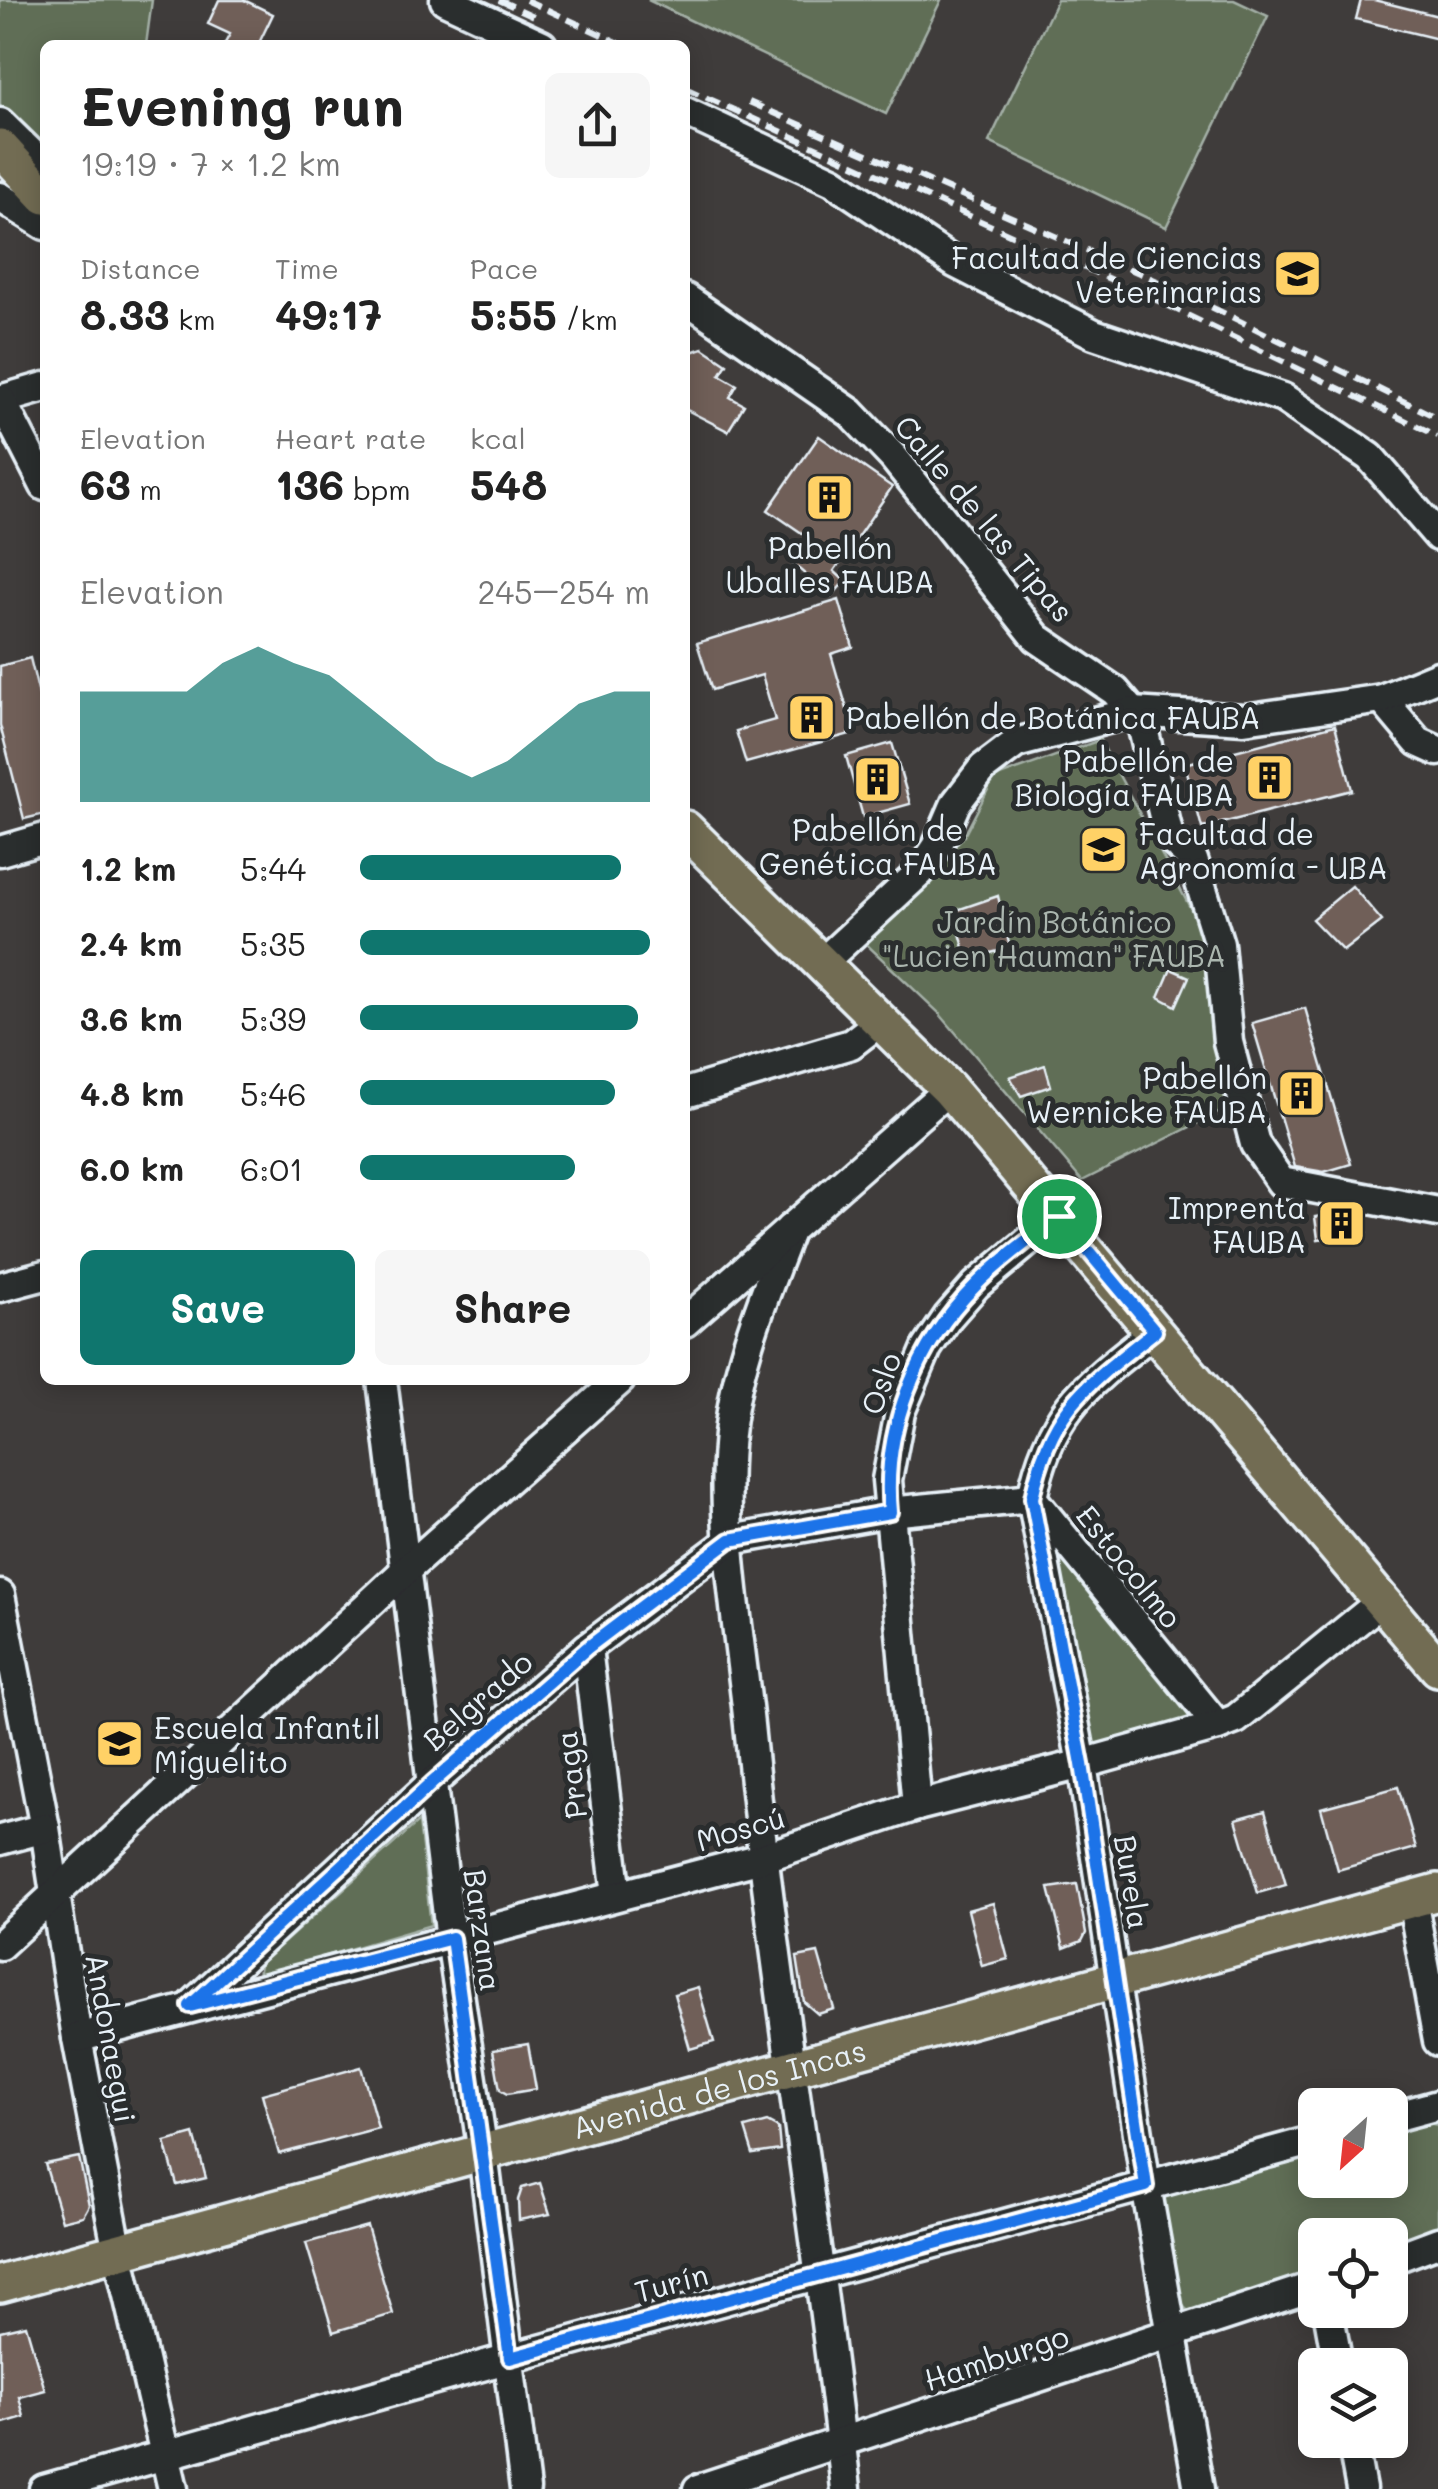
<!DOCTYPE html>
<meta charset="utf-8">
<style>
:root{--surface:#fff;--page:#f6f6f6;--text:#222;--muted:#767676;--accent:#0f766e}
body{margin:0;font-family:Mali,sans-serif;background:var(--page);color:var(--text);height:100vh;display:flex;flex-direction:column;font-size:38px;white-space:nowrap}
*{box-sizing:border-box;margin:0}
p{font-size:32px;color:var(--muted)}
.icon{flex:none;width:55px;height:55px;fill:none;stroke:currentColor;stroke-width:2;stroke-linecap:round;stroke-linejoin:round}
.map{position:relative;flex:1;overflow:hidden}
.sheet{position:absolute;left:40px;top:40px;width:650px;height:1345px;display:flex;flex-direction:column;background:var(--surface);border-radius:15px;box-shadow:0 5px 25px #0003}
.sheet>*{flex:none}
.needle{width:65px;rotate:207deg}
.buttons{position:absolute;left:1298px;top:2088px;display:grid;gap:20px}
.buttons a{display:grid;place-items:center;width:110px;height:110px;border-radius:15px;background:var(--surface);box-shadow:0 5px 25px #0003;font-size:50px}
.pin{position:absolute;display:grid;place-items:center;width:85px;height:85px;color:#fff;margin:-42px;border:5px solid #fff;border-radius:50%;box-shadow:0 2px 10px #0007}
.round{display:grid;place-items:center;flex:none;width:105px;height:105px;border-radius:15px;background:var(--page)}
.summary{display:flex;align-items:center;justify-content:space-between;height:170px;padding:0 40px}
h1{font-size:55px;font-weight:700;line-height:75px}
.metrics{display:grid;grid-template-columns:repeat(3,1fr);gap:15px;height:170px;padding:10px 40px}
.metrics div{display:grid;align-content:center}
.metrics b{font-size:42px;font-weight:700}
.metrics small{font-size:28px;font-weight:400}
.metrics p{font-size:28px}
.chart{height:280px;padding:20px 40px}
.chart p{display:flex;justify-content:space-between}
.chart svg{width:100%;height:180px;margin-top:10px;fill:var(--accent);opacity:.7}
.primary-button{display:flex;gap:20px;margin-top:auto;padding:20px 40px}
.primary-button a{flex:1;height:115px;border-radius:15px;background:var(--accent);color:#fff;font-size:40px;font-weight:700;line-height:115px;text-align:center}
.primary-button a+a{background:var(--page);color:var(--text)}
ul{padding:0 40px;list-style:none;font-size:32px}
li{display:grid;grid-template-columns:160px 120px 1fr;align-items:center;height:75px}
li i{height:25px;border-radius:12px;background:var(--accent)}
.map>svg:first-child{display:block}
.green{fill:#606e56;stroke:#a4b0a7;stroke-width:2.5}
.building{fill:#705e59;stroke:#e8f1f8;stroke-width:2.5}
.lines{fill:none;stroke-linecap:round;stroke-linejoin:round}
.minor-casing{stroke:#e8f1f8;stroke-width:35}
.major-casing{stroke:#e8f1f8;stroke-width:42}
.minor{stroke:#2a2d2e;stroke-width:28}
.major{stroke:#726c52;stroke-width:35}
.rail{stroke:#e8f1f8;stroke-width:6;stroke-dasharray:15 8;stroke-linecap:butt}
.route-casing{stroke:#fff;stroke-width:20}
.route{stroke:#1a73e8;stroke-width:12}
.labels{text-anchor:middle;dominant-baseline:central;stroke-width:10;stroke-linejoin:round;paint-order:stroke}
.poi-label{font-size:30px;fill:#e8f1f8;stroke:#2a2d2e;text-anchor:end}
.street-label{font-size:30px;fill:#e8f1f8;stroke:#2a2d2e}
.park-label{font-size:30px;fill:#abb6af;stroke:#2a2d2e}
</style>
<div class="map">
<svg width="1438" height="2489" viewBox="0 0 1438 2489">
<rect width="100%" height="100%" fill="#3f3c3b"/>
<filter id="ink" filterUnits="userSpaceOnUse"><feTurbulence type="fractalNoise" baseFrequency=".01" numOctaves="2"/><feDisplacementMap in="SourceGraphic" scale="20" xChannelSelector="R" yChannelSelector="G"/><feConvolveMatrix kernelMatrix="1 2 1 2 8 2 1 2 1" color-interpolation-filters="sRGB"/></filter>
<g filter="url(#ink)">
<g class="green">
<polygon points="0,0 152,0 146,45 45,45 45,151 0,107"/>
<polygon points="648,0 941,0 886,114"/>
<polygon points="1057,0 1234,0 1268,16 1166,227 989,142"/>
<polygon points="1100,740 1200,926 1226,1109 1082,1181 938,1012 864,942 964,836 994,778"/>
<polygon points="1045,1521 1207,1718 1087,1749"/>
<polygon points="419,1821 431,1925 258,1976 260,1964"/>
<polygon points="1419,2121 1438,2125 1438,2235 1390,2249 1390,2235 1315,2235 1315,2273 1189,2312 1178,2301 1159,2196 1315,2151 1315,2180 1390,2180 1390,2129"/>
</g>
<g class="building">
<polygon points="219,0 244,0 273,14 258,45 224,45 230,34 208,24"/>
<polygon points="1361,0 1374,0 1438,16 1438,39 1356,19"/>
<polygon points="703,348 727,364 720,375 737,385 730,397 744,405 728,431 685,409 685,354"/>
<polygon points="819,436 892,487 834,571 845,581 831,597 792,563 812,540 768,510"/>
<polygon points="839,600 853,647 831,654 854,733 746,763 736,731 775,720 762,675 712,690 697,643"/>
<polygon points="30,658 41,703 45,702 45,814 24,819 0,725 0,666"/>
<polygon points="1335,725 1352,790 1202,828 1185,764"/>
<polygon points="892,743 910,804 863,817 846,756"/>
<polygon points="1352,886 1382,921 1343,951 1312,919"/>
<polygon points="998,896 1010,948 967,959 954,911"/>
<polygon points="1171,969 1189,977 1176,1006 1159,997"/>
<polygon points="1305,1008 1351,1164 1324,1172 1295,1167 1252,1023"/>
<polygon points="1045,1065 1051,1086 1021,1096 1010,1077"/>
<polygon points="1345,1212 1364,1216 1367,1232 1318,1239 1315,1217"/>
<polygon points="1398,1787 1416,1848 1338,1870 1321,1808"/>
<polygon points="1265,1811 1286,1885 1258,1893 1236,1819"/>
<polygon points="1077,1884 1086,1933 1082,1941 1064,1948 1049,1888"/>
<polygon points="993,1903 1008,1959 982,1966 968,1910"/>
<polygon points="818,1953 834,2009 818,2014 804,2002 797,1957"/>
<polygon points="698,1987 714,2042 690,2049 674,1994"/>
<polygon points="528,2044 536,2089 507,2094 500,2090 493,2050"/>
<polygon points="361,2067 378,2128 279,2154 262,2094"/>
<polygon points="767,2122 778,2128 780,2150 753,2154 745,2128"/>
<polygon points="194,2134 206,2178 177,2185 165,2142"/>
<polygon points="79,2157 89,2205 83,2216 62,2221 45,2164"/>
<polygon points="540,2183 550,2214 519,2220 518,2200 522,2188"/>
<polygon points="367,2226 393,2314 333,2332 306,2243"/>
<polygon points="26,2325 45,2390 19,2397 24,2417 0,2424 0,2331"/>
</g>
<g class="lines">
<defs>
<g id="minor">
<polyline points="445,0 542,45"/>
<polyline points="685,112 833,181 955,263 1094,334 1283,398 1370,457 1438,536"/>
<polyline points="0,123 45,167"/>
<polyline points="0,197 45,225"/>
<polyline points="685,298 851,413 894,458 1037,638 1115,691 1133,712 1143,729 1169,837 1193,860 1219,944 1228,1042 1255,1144 1281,1182 1438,1212"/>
<polyline points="0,400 45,387"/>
<polyline points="1,400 45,486"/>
<polyline points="1382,699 1418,742 1438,751"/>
<polyline points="0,851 45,838"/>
<polyline points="823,962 920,872 937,847 956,803 983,768 1016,743 1133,712 1244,719 1382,699 1438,676"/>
<polyline points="685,1093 851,1044 882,1020"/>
<path d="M790 1229C763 1299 733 1370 728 1446 721 1532 740 1638 749 1725 774 1980 819 2234 846 2489"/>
<polyline points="0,1287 45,1275"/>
<polyline points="685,1322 949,1089"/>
<path d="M1155 1331C1087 1385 1050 1408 1032 1498L1082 1764 1146 2186 1199 2489"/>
<polyline points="382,1380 451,1939 483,2153 525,2489"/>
<polyline points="0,1595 45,1828 77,2038 118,2252 173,2489"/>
<polyline points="587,1648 617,1895"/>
<polyline points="917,1806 887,1480 900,1412 927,1348 948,1317 976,1285 1059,1216"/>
<polyline points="0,1840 45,1828"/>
<polyline points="1412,1899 1438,2041"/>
<polyline points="0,1945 407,1569 620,1380"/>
<polyline points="194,2003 432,1783 587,1648 731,1540 889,1512 1032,1498 1218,1726"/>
<polyline points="77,2038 762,1858 917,1806 1082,1764 1218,1726 1236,1719 1382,1601"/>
<polyline points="1390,2118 1438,2105"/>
<polyline points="1390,2260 1438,2242"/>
<polyline points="1328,2310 1338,2365"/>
<polyline points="1352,2440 1361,2489"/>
<polyline points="44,2489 510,2358 1315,2140"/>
<polyline points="698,2489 1315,2286"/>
</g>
<g id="major">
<polyline points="0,147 45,196"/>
<polyline points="685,829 949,1089 1438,1668"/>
<path id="s1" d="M0 2284 1438 1892"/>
</g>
</defs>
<use href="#minor" class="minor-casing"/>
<use href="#major" class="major-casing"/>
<use href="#minor" class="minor"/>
<use href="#major" class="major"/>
<g class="rail">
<polyline points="499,0 536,17"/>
<polyline points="526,0 624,45"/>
<polyline points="685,88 1154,299 1438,436"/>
<polyline points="749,102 1162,283 1438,418"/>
</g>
</g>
</g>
<g class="lines" filter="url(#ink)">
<defs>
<path id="route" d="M1059 1216 1155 1331C1087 1385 1050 1408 1032 1498L1082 1764 1146 2186 510 2358 452 1938 190 2006 432 1783 587 1648 730 1540 890 1512C882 1430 917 1344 975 1286 1000 1260 1031 1239 1059 1216Z"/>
</defs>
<use href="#route" class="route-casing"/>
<use href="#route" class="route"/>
</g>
<defs>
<symbol id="university-square" viewBox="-11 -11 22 22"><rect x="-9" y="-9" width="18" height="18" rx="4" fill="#ffd166" stroke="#2a2d2e"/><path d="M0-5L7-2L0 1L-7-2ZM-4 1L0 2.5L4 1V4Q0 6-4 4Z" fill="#111"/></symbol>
<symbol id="building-square" viewBox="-11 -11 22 22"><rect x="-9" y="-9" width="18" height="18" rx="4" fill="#ffd166" stroke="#2a2d2e"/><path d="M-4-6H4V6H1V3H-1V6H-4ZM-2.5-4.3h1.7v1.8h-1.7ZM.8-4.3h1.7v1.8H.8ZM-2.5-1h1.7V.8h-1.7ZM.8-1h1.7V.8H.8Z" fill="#111"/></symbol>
<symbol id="school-square" viewBox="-11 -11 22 22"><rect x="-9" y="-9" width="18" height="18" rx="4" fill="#ffd166" stroke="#2a2d2e"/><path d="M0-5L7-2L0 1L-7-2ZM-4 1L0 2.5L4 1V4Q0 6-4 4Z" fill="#111"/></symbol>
</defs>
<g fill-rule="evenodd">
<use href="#university-square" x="1270" y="246" width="55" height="55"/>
<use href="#building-square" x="802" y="470" width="55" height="55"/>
<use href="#building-square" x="784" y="690" width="55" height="55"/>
<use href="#building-square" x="1242" y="750" width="55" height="55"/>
<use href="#building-square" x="850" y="752" width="55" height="55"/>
<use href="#university-square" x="1076" y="822" width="55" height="55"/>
<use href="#building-square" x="1274" y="1066" width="55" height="55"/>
<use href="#building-square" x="1314" y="1196" width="55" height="55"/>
<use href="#school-square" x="92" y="1716" width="55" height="55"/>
</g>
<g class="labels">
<g class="poi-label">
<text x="1262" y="257">Facultad de Ciencias<tspan x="1262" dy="34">Veterinarias</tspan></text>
<text x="830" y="547" text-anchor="middle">Pabellón<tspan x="830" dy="34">Uballes FAUBA</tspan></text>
<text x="846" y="717" text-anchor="start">Pabellón de Botánica FAUBA</text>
<text x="1234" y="760">Pabellón de<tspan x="1234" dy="34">Biología FAUBA</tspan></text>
<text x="878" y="829" text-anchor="middle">Pabellón de<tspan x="878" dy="34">Genética FAUBA</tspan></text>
<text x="1139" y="833" text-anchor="start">Facultad de<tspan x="1139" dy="34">Agronomía - UBA</tspan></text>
<text x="1267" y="1077">Pabellón<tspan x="1267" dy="34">Wernicke FAUBA</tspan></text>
<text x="1306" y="1207">Imprenta<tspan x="1306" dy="34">FAUBA</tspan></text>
<text x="154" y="1727" text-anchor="start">Escuela Infantil<tspan x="154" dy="34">Miguelito</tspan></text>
</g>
<g class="street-label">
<text transform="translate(985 518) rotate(50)">Calle de las Tipas</text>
<text transform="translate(880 1383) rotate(-70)">Oslo</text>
<text transform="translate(1130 1566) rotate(51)">Estocolmo</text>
<text transform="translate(477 1700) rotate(-41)">Belgrado</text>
<text transform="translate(570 1775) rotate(-97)">Praga</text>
<text transform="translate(740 1828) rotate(-16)">Moscú</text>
<text transform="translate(1133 1882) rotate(81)">Burela</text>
<text transform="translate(484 1930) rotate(82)">Barzana</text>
<text transform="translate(112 2038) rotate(80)">Andonaegui</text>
<text stroke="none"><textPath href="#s1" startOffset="745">Avenida de los Incas</textPath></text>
<text transform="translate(671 2282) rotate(-15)">Turín</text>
<text transform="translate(996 2357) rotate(-18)">Hamburgo</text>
</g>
<g class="park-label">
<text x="1054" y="921">Jardín Botánico<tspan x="1054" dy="34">"Lucien Hauman" FAUBA</tspan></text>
</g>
</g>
</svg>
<div class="buttons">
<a><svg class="needle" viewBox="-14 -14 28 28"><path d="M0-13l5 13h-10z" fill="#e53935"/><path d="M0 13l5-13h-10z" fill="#767676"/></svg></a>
<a><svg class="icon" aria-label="locate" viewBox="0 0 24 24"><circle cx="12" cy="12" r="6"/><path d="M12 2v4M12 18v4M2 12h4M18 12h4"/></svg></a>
<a><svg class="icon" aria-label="layers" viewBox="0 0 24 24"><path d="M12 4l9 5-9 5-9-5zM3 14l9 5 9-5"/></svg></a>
</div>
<div class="pin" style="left:1059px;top:1216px;background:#1e9e55"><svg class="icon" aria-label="arrive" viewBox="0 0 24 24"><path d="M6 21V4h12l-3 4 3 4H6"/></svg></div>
<section class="sheet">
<div class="summary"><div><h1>Evening run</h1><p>19:19 · 7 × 1.2 km</p></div><a class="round"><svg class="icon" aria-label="share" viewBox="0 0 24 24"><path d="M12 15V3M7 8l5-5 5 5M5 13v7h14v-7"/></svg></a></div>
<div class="metrics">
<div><p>Distance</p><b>8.33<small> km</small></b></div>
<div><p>Time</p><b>49:17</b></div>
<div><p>Pace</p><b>5:55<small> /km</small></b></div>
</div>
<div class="metrics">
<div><p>Elevation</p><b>63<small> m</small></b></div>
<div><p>Heart rate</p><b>136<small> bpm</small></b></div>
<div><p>kcal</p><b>548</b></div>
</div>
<div class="chart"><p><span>Elevation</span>245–254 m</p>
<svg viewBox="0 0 160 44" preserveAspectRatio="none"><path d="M0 44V17L10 17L20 17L30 17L40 10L50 6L60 10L70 13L80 20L90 27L100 34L110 38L120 34L130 27L140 20L150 17L160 17V44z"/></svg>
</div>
<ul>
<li><b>1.2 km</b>5:44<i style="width:90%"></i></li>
<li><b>2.4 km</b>5:35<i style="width:100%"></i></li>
<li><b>3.6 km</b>5:39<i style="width:96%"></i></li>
<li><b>4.8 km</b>5:46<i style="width:88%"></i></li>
<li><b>6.0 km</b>6:01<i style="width:74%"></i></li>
</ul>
<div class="primary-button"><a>Save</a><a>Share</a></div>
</section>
</div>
